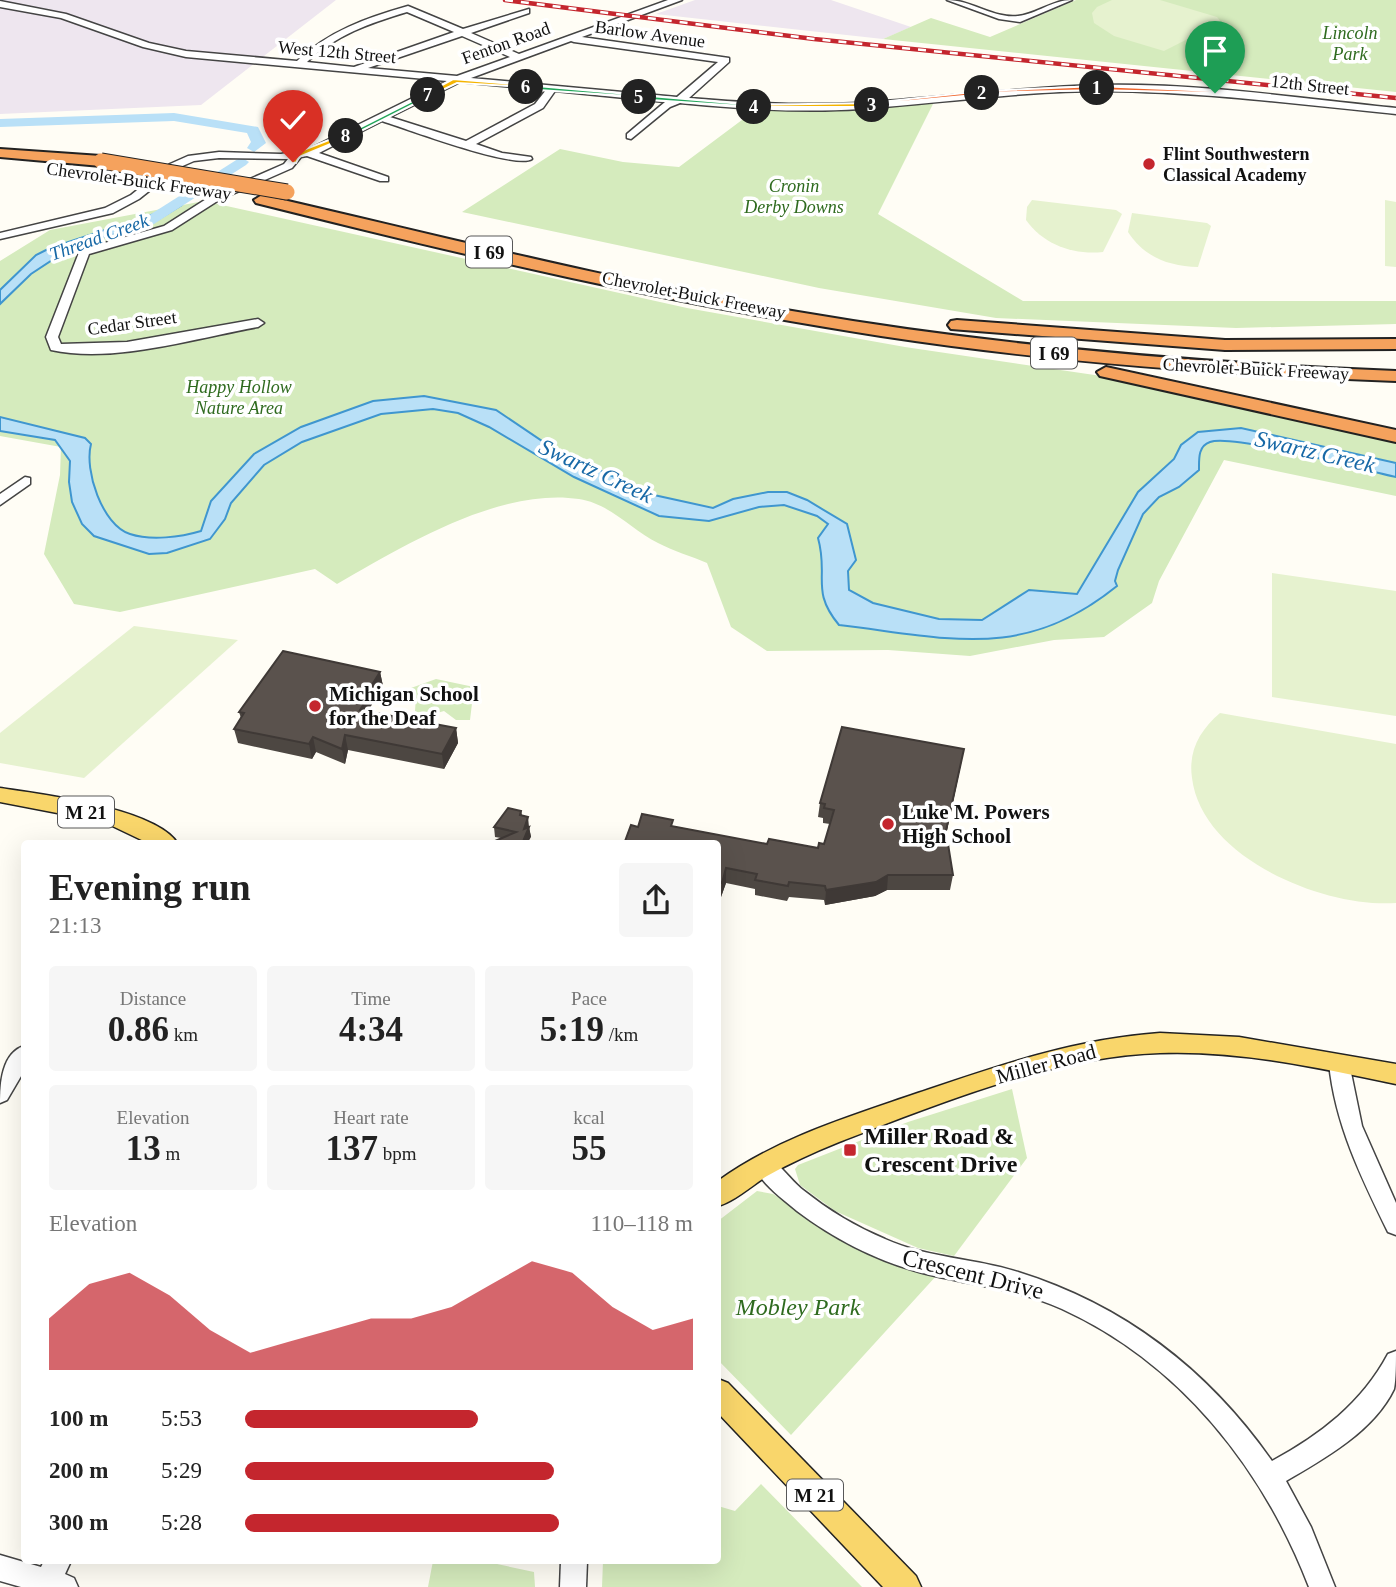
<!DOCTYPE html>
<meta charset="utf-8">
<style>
:root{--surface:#fff;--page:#f6f6f6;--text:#222;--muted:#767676;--accent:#c4262e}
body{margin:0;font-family:"Times New Roman",serif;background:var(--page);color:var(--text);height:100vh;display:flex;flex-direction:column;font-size:26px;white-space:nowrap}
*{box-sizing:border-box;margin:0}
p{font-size:23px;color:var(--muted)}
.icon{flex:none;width:38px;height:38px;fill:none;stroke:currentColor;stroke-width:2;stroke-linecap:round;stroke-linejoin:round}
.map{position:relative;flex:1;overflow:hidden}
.drawer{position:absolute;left:21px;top:840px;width:700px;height:724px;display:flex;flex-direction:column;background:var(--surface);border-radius:7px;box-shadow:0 7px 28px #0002}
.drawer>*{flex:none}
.pin{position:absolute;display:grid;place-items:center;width:60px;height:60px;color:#fff;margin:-72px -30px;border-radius:50% 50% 50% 0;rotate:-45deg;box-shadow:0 0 7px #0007}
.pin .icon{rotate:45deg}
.km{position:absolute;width:35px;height:35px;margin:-18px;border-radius:50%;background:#222;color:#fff;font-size:19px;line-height:35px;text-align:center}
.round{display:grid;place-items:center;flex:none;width:74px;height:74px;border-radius:7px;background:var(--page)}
.headline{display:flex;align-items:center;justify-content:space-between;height:119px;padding:0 28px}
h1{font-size:38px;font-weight:800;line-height:52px}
.stats{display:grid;grid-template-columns:repeat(3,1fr);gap:10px;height:119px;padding:7px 28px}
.stats div{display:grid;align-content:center;border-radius:7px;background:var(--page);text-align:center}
.stats b{font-size:35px;font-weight:800}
.stats small{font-size:19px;font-weight:400}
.stats p{font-size:19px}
.chart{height:196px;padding:14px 28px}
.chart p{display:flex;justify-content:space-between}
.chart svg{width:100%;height:126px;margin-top:7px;fill:var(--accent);opacity:.7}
ul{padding:0 28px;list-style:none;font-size:23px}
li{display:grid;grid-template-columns:112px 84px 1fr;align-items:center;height:52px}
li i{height:18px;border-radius:9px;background:var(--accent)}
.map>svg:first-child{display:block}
.industrial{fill:#eee6ef}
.green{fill:#d5ebbd}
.pitch{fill:#e6f2cf}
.water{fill:#b9e0f7;stroke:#3f96cf;stroke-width:2}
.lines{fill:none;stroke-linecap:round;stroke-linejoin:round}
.river{fill:#b9e0f7;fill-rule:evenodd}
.minor-casing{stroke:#444;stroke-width:3}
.major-casing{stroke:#222;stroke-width:3}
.highway-casing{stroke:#222;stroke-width:4}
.minor{fill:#fff;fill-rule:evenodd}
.major{fill:#f9d66b;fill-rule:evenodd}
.highway{fill:#f5a25d;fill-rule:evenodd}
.rail-casing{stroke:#c4262e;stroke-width:4.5}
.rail{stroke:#fff;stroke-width:2.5;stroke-dasharray:8;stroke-linecap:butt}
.highway-bridge-casing{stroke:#222;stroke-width:17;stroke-linecap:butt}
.highway-bridge{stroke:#f5a25d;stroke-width:15}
.wall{fill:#4d4742}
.shaded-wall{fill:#3f3936}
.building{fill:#5a524d;stroke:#3f3936;stroke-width:2}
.split-1{fill:#f0652b;stroke:#fff;stroke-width:2}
.split-2{fill:#f0652b;stroke:#fff;stroke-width:2}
.split-3{fill:#f0652b;stroke:#fff;stroke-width:2}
.split-4{fill:#f5b400;stroke:#fff;stroke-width:2}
.split-5{fill:#22a559;stroke:#fff;stroke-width:2}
.split-6{fill:#22a559;stroke:#fff;stroke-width:2}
.split-7{fill:#f5b400;stroke:#fff;stroke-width:2}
.split-8{fill:#22a559;stroke:#fff;stroke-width:2}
.split-9{fill:#f5b400;stroke:#fff;stroke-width:2}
.poi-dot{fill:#c4262e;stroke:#fff;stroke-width:2.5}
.labels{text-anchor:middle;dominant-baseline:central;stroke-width:7;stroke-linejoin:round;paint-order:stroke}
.far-park-label{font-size:18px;font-style:italic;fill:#2f6b1f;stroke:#fff}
.far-street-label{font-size:18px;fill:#111;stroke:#fff}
.far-poi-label{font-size:18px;font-weight:bold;fill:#111;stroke:#fff;text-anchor:start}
.far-water-label{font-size:19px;font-style:italic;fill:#1768a6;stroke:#fff}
.shield{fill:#fff;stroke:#585858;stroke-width:2}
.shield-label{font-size:19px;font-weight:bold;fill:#111}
.poi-label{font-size:21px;font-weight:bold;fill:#111;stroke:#fff;text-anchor:start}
.street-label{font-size:21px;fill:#111;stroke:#fff}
.water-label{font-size:23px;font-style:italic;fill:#1768a6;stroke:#fff}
.near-poi-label{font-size:24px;font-weight:bold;fill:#111;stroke:#fff;text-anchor:start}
.near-street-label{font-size:24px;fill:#111;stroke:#fff}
.near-park-label{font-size:24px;font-style:italic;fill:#2f6b1f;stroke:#fff}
</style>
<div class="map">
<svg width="1396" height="1587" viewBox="0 0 1396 1587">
<rect width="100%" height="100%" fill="#fffdf5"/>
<g class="industrial">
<polygon points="0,0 336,0 201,105 0,114"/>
<polygon points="695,0 831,0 911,27 883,39 656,14"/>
</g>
<g class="green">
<polygon points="1076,0 1396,0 1396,92 883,39 931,18 990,37"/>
<polygon points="934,102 878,214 1023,301 1396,301 1396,324 1236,328 996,318 819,288 462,212 560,149 623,162 679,167 754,111 850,110"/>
<path d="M204 201 687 308 905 347 1115 378 1396 441V496L1224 460 1159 581 1152 603 1104 637 1054 640 970 656 888 650 767 651 731 627 707 563C691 556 673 551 658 543 631 530 611 504 579 499 500 487 403 546 337 584L315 569 120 612 74 604 44 554 60 475 61 447 0 436V261L50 230Z"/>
<polygon points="436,679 474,687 470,720 456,720 444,711 427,716 415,711 416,696 411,688"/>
<polygon points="1012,1089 1027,1158 954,1256 918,1248 835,1211 800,1185 795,1169 798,1165 908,1122"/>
<path d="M757 1191 773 1194C829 1229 871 1261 937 1275L791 1435 718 1360V1221Z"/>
<polygon points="761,1484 862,1587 602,1587 603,1561 718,1561 718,1506 735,1511"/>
<polygon points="433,1561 483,1561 534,1572 535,1587 428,1587"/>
</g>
<g class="pitch">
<polygon points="1112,0 1160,0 1217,17 1221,22 1164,51 1114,36 1094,23 1092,13 1097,7"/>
<path d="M1032 200 1116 210 1122 214 1103 252C1073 255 1044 245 1026 220L1027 207Z"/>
<polygon points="1385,200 1396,202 1396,267 1385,266"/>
<path d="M1132 213 1207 223 1211 226 1198 267C1169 266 1145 258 1128 232Z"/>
<polygon points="1272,573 1396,591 1396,716 1272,697"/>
<polygon points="134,626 238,640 84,778 0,763 0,733"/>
<path d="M1220 713 1396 744V903C1325 908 1202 859 1192 778 1188 751 1200 730 1220 713Z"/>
</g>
<g class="water">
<polygon points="182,205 149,225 75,245 31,274 0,304 0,290 36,255 50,248"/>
<path d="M424 396 496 410 557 451 654 495 713 508 733 499 768 492H787L807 500 847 524 856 560 848 571 849 590 873 603 939 619 982 620 1029 590 1077 594 1138 492 1174 459 1181 445 1198 432 1241 428 1396 463V477C1363 470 1234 434 1210 442 1198 446 1199 459 1199 470L1179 487 1159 497 1143 514 1118 570 1115 581 1117 586C1023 662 950 638 839 625 810 590 829 577 818 538L828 524 817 516 784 505 759 507 709 521 659 516 574 477 489 427 458 413 433 409 381 414 302 442 264 465 231 503 225 519 210 539 167 553 149 554 94 536 82 524 72 502 69 482 70 461 55 440 0 431V417L85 438 91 444C84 470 102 525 130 534 151 541 181 537 201 531L211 501 254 454 301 427 373 401Z"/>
</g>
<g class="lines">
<g class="river">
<polygon points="174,113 258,127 266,143 254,152 247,148 251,142 247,133 174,121 0,127 0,119"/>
<polygon points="241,157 249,162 246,165 154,224 142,224 140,221"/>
</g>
<defs>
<g id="minor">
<path d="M668 0H682L582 37 729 58V62L689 98C746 103 801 106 858 103 939 98 1019 87 1101 85 1199 83 1298 98 1396 108V114C1299 104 1202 92 1104 91 1022 91 942 103 860 109 800 113 740 109 680 103L670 107 631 139 627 138V134L665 102 555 91 543 108 476 144 502 153 531 157 532 159C516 170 407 129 382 121L319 153 388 177V181H380L307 156 301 157 292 168 219 200 172 230 89 254 58 337 61 344 127 342 258 319 264 323 258 327C196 338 114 364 51 350L46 337 80 250 164 226 211 196 284 164 288 159 219 158 194 161 178 168 139 199 113 213 0 239V233L105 208 131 195 170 164 188 156 219 152 281 154 309 149 447 81 186 57 143 47 61 18 0 7V1L66 14 149 43 186 51 297 61C329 31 366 18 408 6L463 29 529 9V13L471 33 519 54ZM407 12 454 32 354 67 307 62C336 35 370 23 407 12ZM462 36 510 57 457 76 368 68ZM571 41 574 42 718 62 677 97 471 78ZM460 82 546 90 535 104 466 141 390 117Z"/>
<path d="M947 0C972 0 994 19 1018 16 1037 14 1052 0 1072 0L1020 22 999 19Z"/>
<polygon points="25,477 30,478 30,484 0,505 0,494"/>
<path d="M24 1046V1071L7 1100 0 1103C0 1083 2 1053 24 1046Z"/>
<path d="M1339 1055 1346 1057 1349 1063 1362 1126 1396 1203V1235L1388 1232C1361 1177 1335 1124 1329 1063L1332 1057Z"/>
<path d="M764 1156C779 1161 790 1180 803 1190 828 1210 856 1227 885 1239 927 1258 974 1258 1018 1272 1124 1305 1209 1371 1272 1461 1320 1435 1362 1403 1388 1354L1396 1351C1396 1362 1396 1379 1394 1389 1374 1431 1324 1459 1286 1481L1311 1527 1335 1587H1309C1263 1468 1180 1363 1062 1309 1016 1288 967 1285 919 1272 875 1260 833 1238 797 1211 781 1198 762 1184 753 1165L756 1158Z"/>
<polygon points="0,1555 41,1567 44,1561 71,1561 65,1574 74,1578 78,1587 21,1587 0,1581"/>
<polygon points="561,1561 587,1561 586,1587 560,1587"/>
</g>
<g id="major">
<path d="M0 788C39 794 157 808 178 844H150L104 822 0 802Z"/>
<path d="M1160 1033 1239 1037 1396 1064V1084C1319 1068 1239 1050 1160 1053 1054 1056 937 1104 839 1142 814 1152 790 1163 767 1176 751 1186 735 1201 718 1206V1181C776 1139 845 1118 912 1095 995 1067 1073 1039 1160 1033Z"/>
<polygon points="718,1379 728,1383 916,1576 921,1587 883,1587 718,1413"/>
</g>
<g id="highway">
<polygon points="0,149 101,156 109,161 101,166 0,157"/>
<path d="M262 195C440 236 618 282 798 312 996 346 1196 363 1396 371V381C1224 375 1052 362 881 336 671 304 463 255 256 203L254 200Z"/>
<polygon points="957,320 1225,340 1396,339 1396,349 1225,350 951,329 948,325 951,321"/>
<polygon points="1106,367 1396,430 1396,442 1100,376 1097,372"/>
</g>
</defs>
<use href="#minor" class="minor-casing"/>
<use href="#major" class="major-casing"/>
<use href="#highway" class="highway-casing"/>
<use href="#minor" class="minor"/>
<use href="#major" class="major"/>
<use href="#highway" class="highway"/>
<defs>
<polyline id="rail" points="505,0 814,39 1396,98"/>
</defs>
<use href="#rail" class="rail-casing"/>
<use href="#rail" class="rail"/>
<defs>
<polyline id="highway-bridge" points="101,161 287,192"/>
</defs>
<use href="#highway-bridge" class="highway-bridge-casing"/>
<use href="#highway-bridge" class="highway-bridge"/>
</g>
<g class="wall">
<polygon points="380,672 383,686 368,711 456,728 458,743 444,769 348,750 345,764 316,752 312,759 238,743 234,729 241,718 239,712"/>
<polygon points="961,764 944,844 953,875 950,890 887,890 875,896 825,905 824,900 789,897 787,901 755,895 755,889 726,883 721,897 718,897 718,844 638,827 673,826 767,844 818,848 824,844 830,824 823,823 823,818 818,817 820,803"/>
<polygon points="521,811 522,815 529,827 531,837 501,838 495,837 494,827"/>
</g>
<g class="shaded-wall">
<polygon points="380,672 383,686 366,714 360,710 360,704"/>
<polygon points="456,728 458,743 444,769 442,754"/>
<polygon points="345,735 348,750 345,764 342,749"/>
<polygon points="313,737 316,752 312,759 309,744"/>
<polygon points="964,749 961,764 941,859 943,844"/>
<polygon points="528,817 529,827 528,831 529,827 531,837 527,844 522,844 524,829"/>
<polygon points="726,868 726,883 721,897 722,883"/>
<polygon points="888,875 887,890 875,896 825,905 826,890"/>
</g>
<g class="building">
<polygon points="283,651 380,672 360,704 364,704 360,710 456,728 442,754 345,735 342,749 313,737 309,744 234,729 244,713 239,712"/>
<polygon points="842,727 964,749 943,844 948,844 953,875 888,875 876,882 826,890 825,886 789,882 788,886 755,880 757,874 726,868 722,883 718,882 718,844 624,844 631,825 638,827 642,814 673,820 671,826 767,844 769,839 818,848 819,843 824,844 834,810 824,808 825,804 820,803"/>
<polygon points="508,808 521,811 520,815 528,817 524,829 529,827 522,844 488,844 516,832 494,827"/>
</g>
<polygon class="split-1" points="1097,86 1215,91 1218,93 1094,90"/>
<polygon class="split-2" points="1097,86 1099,90 979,93 982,91"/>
<polygon class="split-3" points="982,91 985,94 868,105 872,103"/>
<polygon class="split-4" points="872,103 874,107 751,107 754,105"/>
<polygon class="split-5" points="639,95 754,105 757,107 636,99"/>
<polygon class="split-6" points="526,85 639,95 642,97 524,89"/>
<polygon class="split-7" points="453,79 526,85 529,87 457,83 430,96 424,95"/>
<polygon class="split-8" points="428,93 430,96 349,137 343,136"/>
<polygon class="split-9" points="344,134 350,136 299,157 296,163 290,162 293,154"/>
<g class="poi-dot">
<circle cx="1149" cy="164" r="7"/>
<circle cx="315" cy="706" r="7"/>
<circle cx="888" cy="824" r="7"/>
<rect x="843" y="1143" width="14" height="14" rx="3.5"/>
</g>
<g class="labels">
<g class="far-park-label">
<text x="1350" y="33">Lincoln<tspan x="1350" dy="21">Park</tspan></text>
<text x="794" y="186">Cronin<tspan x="794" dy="21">Derby Downs</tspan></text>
<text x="239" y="387">Happy Hollow<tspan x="239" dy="21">Nature Area</tspan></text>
</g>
<g class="far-street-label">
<text transform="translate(650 34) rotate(8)">Barlow Avenue</text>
<text transform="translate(506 43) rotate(-20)">Fenton Road</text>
<text transform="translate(337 52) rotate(5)">West 12th Street</text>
<text transform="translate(1310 85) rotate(6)">12th Street</text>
<text transform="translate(139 181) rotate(8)">Chevrolet-Buick Freeway</text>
<text transform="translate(694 295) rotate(11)">Chevrolet-Buick Freeway</text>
<text transform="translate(132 323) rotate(-8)">Cedar Street</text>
<text transform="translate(1256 369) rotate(3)">Chevrolet-Buick Freeway</text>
</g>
<g class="far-poi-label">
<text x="1163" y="154">Flint Southwestern<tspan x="1163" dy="21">Classical Academy</tspan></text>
</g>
<g class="far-water-label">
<text transform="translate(99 237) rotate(-20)">Thread Creek</text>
</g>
<g class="shield">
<rect x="466" y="236.5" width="46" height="31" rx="5"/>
<rect x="1031" y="337.5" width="46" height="31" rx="5"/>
<rect x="58" y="796.5" width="56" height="31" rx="5"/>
<rect x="787" y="1479.5" width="56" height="31" rx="5"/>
</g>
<g class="shield-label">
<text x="489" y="252">I 69</text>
<text x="1054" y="353">I 69</text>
<text x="86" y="812">M 21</text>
<text x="815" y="1495">M 21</text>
</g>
<g class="poi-label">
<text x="329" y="694">Michigan School<tspan x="329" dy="24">for the Deaf</tspan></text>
<text x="902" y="812">Luke M. Powers<tspan x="902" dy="24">High School</tspan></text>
</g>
<g class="street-label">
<text transform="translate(1046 1064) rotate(-15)">Miller Road</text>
</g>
<g class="water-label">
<text transform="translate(1315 452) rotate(13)">Swartz Creek</text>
<text transform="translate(596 471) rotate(25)">Swartz Creek</text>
</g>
<g class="near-poi-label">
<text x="864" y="1136">Miller Road &amp;<tspan x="864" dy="28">Crescent Drive</tspan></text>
</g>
<g class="near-street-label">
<text transform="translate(973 1274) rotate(14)">Crescent Drive</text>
</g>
<g class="near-park-label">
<text x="798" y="1307">Mobley Park</text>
</g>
</g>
</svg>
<div class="pin" style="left:1215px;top:93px;background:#1e9e55"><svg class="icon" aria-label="arrive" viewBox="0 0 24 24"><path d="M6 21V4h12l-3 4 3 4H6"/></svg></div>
<div class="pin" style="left:293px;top:162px;background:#d93025"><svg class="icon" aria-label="check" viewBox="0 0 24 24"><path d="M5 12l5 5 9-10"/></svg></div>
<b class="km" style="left:1097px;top:88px">1</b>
<b class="km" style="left:982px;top:93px">2</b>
<b class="km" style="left:872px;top:105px">3</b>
<b class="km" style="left:754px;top:107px">4</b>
<b class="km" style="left:639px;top:97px">5</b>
<b class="km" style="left:526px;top:87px">6</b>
<b class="km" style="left:428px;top:95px">7</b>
<b class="km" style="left:346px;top:136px">8</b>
<section class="drawer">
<div class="headline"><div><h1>Evening run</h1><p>21:13</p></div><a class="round"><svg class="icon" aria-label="share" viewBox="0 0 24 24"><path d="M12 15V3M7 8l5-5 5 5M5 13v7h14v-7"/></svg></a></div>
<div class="stats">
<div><p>Distance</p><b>0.86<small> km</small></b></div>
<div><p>Time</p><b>4:34</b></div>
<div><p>Pace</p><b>5:19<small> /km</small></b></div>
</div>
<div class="stats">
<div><p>Elevation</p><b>13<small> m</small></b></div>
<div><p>Heart rate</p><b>137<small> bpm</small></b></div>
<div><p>kcal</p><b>55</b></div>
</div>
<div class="chart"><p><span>Elevation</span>110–118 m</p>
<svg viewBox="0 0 160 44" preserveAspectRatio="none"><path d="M0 44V26L10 14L20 10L30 18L40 30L50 38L60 34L70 30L80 26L90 26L100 22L110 14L120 6L130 10L140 22L150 30L160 26V44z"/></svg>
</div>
<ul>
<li><b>100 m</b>5:53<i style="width:52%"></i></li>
<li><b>200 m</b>5:29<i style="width:69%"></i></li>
<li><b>300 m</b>5:28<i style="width:70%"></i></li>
</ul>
</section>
</div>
